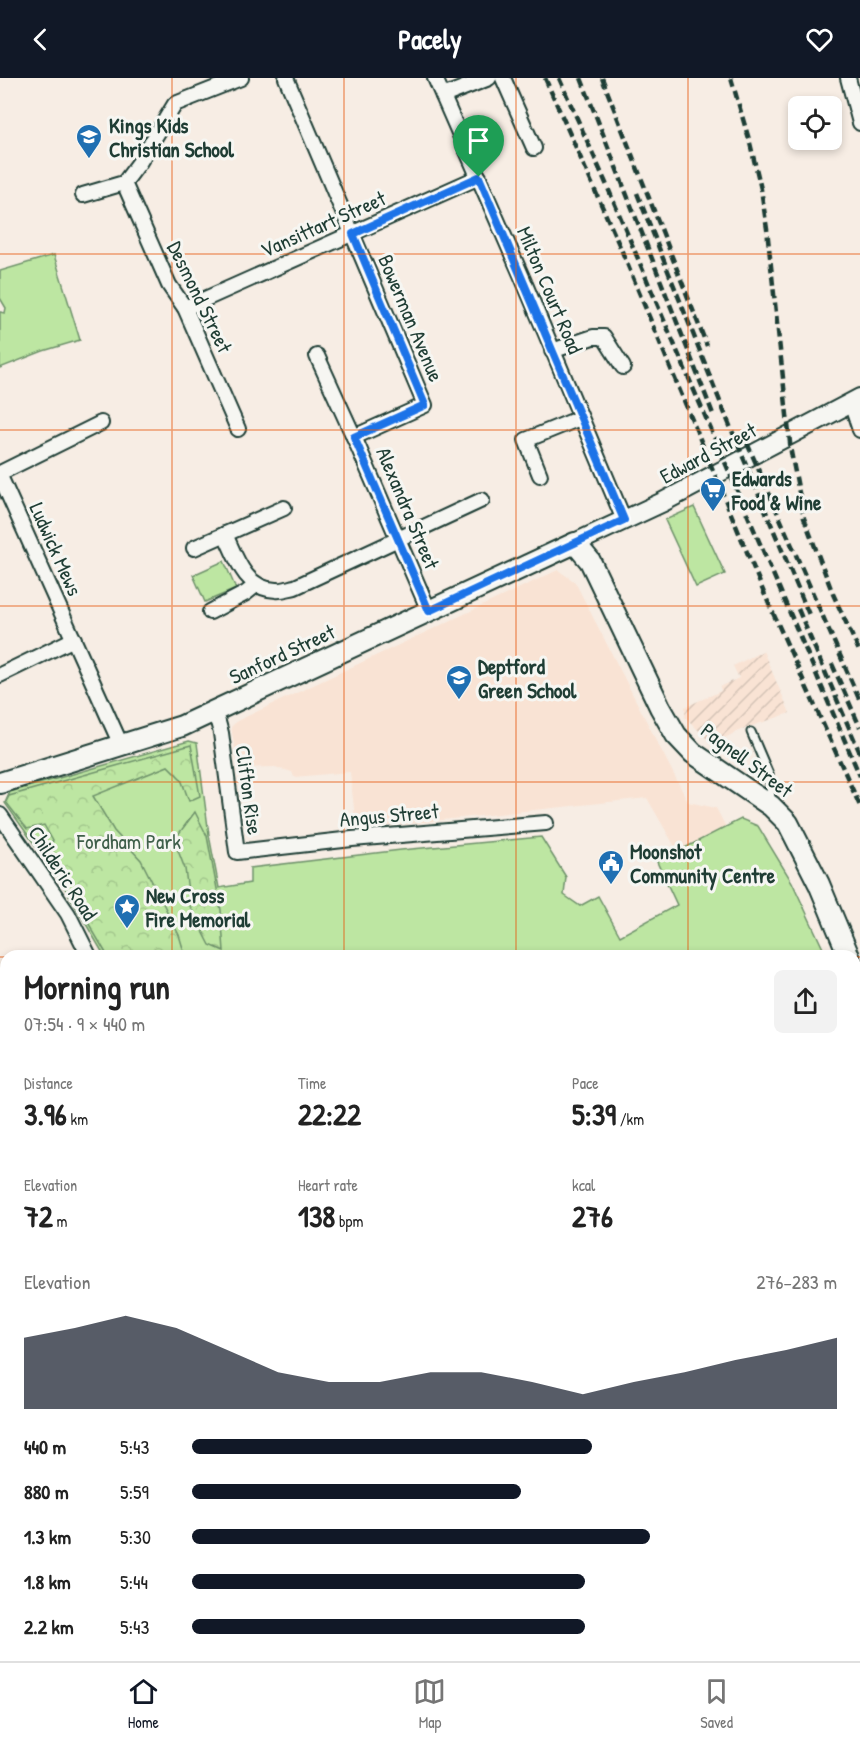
<!DOCTYPE html>
<meta charset="utf-8">
<style>
:root{--surface:#fff;--page:#f2f2f2;--text:#222;--muted:#767676;--line:#e0e0e0;--accent:#111827}
body{margin:0;font-family:"Patrick Hand",sans-serif;background:var(--page);color:var(--text);height:100vh;display:flex;flex-direction:column;font-size:22px;white-space:nowrap}
*{box-sizing:border-box;margin:0}
p{font-size:20px;color:var(--muted)}
.icon{flex:none;width:33px;height:33px;fill:none;stroke:currentColor;stroke-width:2;stroke-linecap:round;stroke-linejoin:round}
.map{position:relative;flex:1;overflow:hidden}
.sheet{position:absolute;left:0px;top:872px;width:861px;height:712px;display:flex;flex-direction:column;background:var(--surface);border-radius:18px 18px 0 0;box-shadow:0 3px 9px #0003}
.sheet>*{flex:none}
.tools{position:absolute;left:788px;top:18px;display:grid;gap:12px}
.tools a{display:grid;place-items:center;width:54px;height:54px;border-radius:9px;background:var(--surface);box-shadow:0 3px 9px #0003;font-size:30px}
.pin{position:absolute;display:grid;place-items:center;width:51px;height:51px;color:#fff;margin:-62px -26px;border-radius:50% 50% 50% 0;rotate:-45deg;box-shadow:0 0 6px #0007}
.pin .icon{rotate:45deg}
.round{display:grid;place-items:center;flex:none;width:63px;height:63px;border-radius:9px;background:var(--page)}
.head{display:flex;align-items:center;justify-content:space-between;height:102px;padding:0 24px}
h1{font-size:33px;font-weight:700;line-height:45px}
.metrics{display:grid;grid-template-columns:repeat(3,1fr);gap:9px;height:102px;padding:6px 24px}
.metrics div{display:grid;align-content:center}
.metrics b{font-size:30px;font-weight:700}
.metrics small{font-size:16px;font-weight:400}
.metrics p{font-size:16px}
.chart{height:168px;padding:12px 24px}
.chart p{display:flex;justify-content:space-between}
.chart svg{width:100%;height:108px;margin-top:6px;fill:var(--accent);opacity:.7}
ul{padding:0 24px;list-style:none;font-size:20px}
li{display:grid;grid-template-columns:96px 72px 1fr;align-items:center;height:45px}
li i{height:15px;border-radius:8px;background:var(--accent)}
header{display:flex;justify-content:space-between;align-items:center;height:78px;padding:0 24px;background:var(--accent);color:#fff;font-size:27px;font-weight:700}
.tabs{display:flex;justify-content:space-around;align-items:center;height:84px;border-top:2px solid var(--line);background:var(--surface);font-size:16px;color:var(--muted)}
.tabs a{display:grid;justify-items:center;gap:3px}
.tabs .on{color:var(--accent)}
.map>svg:first-child{display:block}
.built{fill:#f9e3d4}
.industrial{fill:url(#industrial-furrows)}
.green{fill:#bde6a2;stroke:#6e926b;stroke-width:1.5}
.forest{fill:url(#forest-crowns);stroke:#6e926b;stroke-width:1.5}
.lines{fill:none;stroke-linecap:round;stroke-linejoin:round}
.service-casing{stroke:#1f3d34;stroke-width:11}
.minor-casing{stroke:#1f3d34;stroke-width:18}
.tertiary-casing{stroke:#1f3d34;stroke-width:22}
.secondary-casing{stroke:#1f3d34;stroke-width:24}
.trunk-casing{stroke:#1f3d34;stroke-width:28}
.service{stroke:#f6f6f2;stroke-width:7}
.minor{stroke:#f6f6f2;stroke-width:14}
.tertiary{stroke:#f6f6f2;stroke-width:18}
.secondary{stroke:#f6f6f2;stroke-width:20}
.trunk{stroke:#fdde96;stroke-width:24}
.rail{stroke:#1f3d34;stroke-width:4.5;stroke-dasharray:9 4.5;stroke-linecap:butt}
.route-casing{stroke:#fff;stroke-width:12}
.route{stroke:#1a73e8;stroke-width:8}
.grid{fill:none;stroke:#e8590c;stroke-width:1.5;stroke-opacity:0.55}
.labels{text-anchor:middle;dominant-baseline:central;stroke-width:6;stroke-linejoin:round;paint-order:stroke}
.poi-label{font-size:21px;font-weight:bold;fill:#1f3d34;stroke:#f6f6f2;text-anchor:start}
.street-label{font-size:21px;fill:#1f3d34;stroke:#f6f6f2}
.park-label{font-size:21px;fill:#3f5f4a;stroke:#f6f6f2}
</style>
<header><svg class="icon" aria-label="back" viewBox="0 0 24 24"><path d="M15 5l-7 7 7 7"/></svg>Pacely<svg class="icon" aria-label="heart" viewBox="0 0 24 24"><path d="M12 20l-8-8c-3-5 5-10 8-4 3-6 11-1 8 4z"/></svg></header>
<div class="map">
<svg width="860" height="1583" viewBox="0 0 860 1583">
<defs>
<pattern id="industrial-furrows" width="10" height="10" patternUnits="userSpaceOnUse" patternTransform="scale(1.5)"><rect width="10" height="10" fill="#f9e3d4"/><path d="M-1 1l2-2M0 10L10 0M9 11l2-2" fill="none" stroke="#d5c4b7"/></pattern>
<pattern id="forest-crowns" width="20" height="18" patternUnits="userSpaceOnUse" patternTransform="scale(1.5)"><rect width="20" height="18" fill="#bde6a2"/><path d="M2 6a3 3 0 1 1 6 0M12 15a3 3 0 1 1 6 0" fill="none" stroke="#a2c68c"/></pattern>
</defs>
<rect width="100%" height="100%" fill="#f7ede4"/>
<filter id="ink" filterUnits="userSpaceOnUse"><feTurbulence type="fractalNoise" baseFrequency=".0167" numOctaves="2"/><feDisplacementMap in="SourceGraphic" scale="12" xChannelSelector="R" yChannelSelector="G"/><feConvolveMatrix kernelMatrix="1 2 1 2 8 2 1 2 1" color-interpolation-filters="sRGB"/></filter>
<g filter="url(#ink)">
<g class="built">
<polygon points="558,492 575,504 688,724 716,730 726,749 678,774 647,720 366,750 365,740 355,740 350,694 294,699 292,694 275,689 242,690 238,687 231,649 237,643"/>
<polygon points="6,1152 6,1336 0,1337 0,1153"/>
<polygon points="6,1443 6,1524 0,1526 0,1447"/>
<polygon points="27,1578 193,1578 195,1583 15,1583"/>
<polygon points="306,1578 535,1578 541,1583 302,1583"/>
</g>
<polygon class="industrial" points="763,573 790,635 743,651 712,666 685,639 685,629 721,613 720,609 739,600 733,588"/>
<g class="green">
<polygon points="54,177 80,262 43,273 0,290 0,234 5,235 6,230 0,220 0,193"/>
<polygon points="694,429 725,496 696,509 665,442"/>
<polygon points="224,483 236,511 205,524 193,497"/>
<polygon points="189,663 197,665 209,757 219,810 250,805 250,790 401,772 541,759 566,799 564,817 580,828 598,818 620,858 677,827 657,784 741,741 758,748 792,804 826,877 104,877 62,805 5,725 10,714"/>
<polygon points="855,941 860,952 860,1054 855,1059"/>
</g>
<g class="forest">
<polygon points="191,667 200,718 189,723 181,701 168,688 93,718 114,753 141,782 179,857 185,877 107,877 58,793 41,770 53,763 44,747 27,751 6,724 9,718"/>
<polygon points="195,734 207,758 221,832 224,873 210,867 190,828 185,791 174,762"/>
</g>
<g class="lines">
<defs>
<g id="service">
<polyline points="751,654 769,696 771,722"/>
<polyline points="0,1427 6,1423"/>
</g>
<g id="minor">
<polyline points="286,0 425,327 354,359"/>
<polyline points="435,0 522,199 624,442"/>
<polyline points="503,0 534,70"/>
<polyline points="848,0 860,45"/>
<polyline points="443,18 489,0"/>
<polyline points="124,105 169,207 185,230 238,351"/>
<polyline points="83,117 124,105 139,85 175,26 241,0"/>
<polyline points="185,230 479,99"/>
<polyline points="552,273 593,259 604,259 623,289"/>
<polyline points="317,278 354,359 429,533"/>
<polyline points="851,325 860,352"/>
<polyline points="0,395 101,345"/>
<polyline points="540,397 526,362 580,340"/>
<polyline points="0,398 121,667"/>
<path d="M225 456C236 480 245 511 276 512 282 513 289 510 295 509L482 422"/>
<polyline points="194,470 284,430"/>
<polyline points="210,534 246,515 256,507"/>
<polyline points="0,597 74,561"/>
<polyline points="212,635 218,644 221,655 237,774 352,761 546,745"/>
<polyline points="0,737 68,836 89,878"/>
<polyline points="855,1188 860,1188"/>
<polyline points="855,1307 860,1307"/>
<polyline points="0,1353 6,1352"/>
<polyline points="301,1578 301,1583"/>
</g>
<polyline id="tertiary" points="575,465 663,424 860,320"/>
<g id="secondary">
<polyline points="0,705 182,648 575,465 590,483 660,629 676,657 693,675 771,728 788,745 819,806 849,878"/>
<polyline points="855,891 860,902"/>
<polyline points="855,1088 860,1083"/>
</g>
<g id="trunk">
<polyline points="855,1405 860,1405"/>
<polyline points="0,1557 6,1554"/>
<polyline points="579,1578 584,1583"/>
</g>
</defs>
<use href="#service" class="service-casing"/>
<use href="#minor" class="minor-casing"/>
<use href="#tertiary" class="tertiary-casing"/>
<use href="#secondary" class="secondary-casing"/>
<use href="#trunk" class="trunk-casing"/>
<use href="#service" class="service"/>
<use href="#minor" class="minor"/>
<use href="#tertiary" class="tertiary"/>
<use href="#secondary" class="secondary"/>
<use href="#trunk" class="trunk"/>
<g class="rail">
<polyline points="545,0 621,171 764,515 860,728"/>
<polyline points="559,0 605,103 675,268 860,698"/>
<polyline points="581,0 713,336"/>
<polyline points="602,0 707,268"/>
<polyline points="731,0 750,65 761,111 767,151 791,374 804,440 833,516 860,575"/>
<polyline points="637,115 725,336 810,539"/>
<polyline points="747,365 860,623"/>
<polyline points="798,531 860,675"/>
<polyline points="832,586 860,649"/>
</g>
</g>
</g>
<g class="lines" filter="url(#ink)">
<defs>
<polygon id="route" points="479,99 624,442 429,533 354,359 425,327 353,156"/>
</defs>
<use href="#route" class="route-casing"/>
<use href="#route" class="route"/>
</g>
<path class="grid" d="M172 0V878M344 0V878M516 0V878M688 0V878M0 176H860M0 352H860M0 528H860M0 704H860M0 879H6M855 879H860M0 1055H6M855 1055H860M0 1231H6M855 1231H860M0 1407H6M855 1407H860M172 1578V1583M344 1578V1583M516 1578V1583M688 1578V1583"/>
<defs>
<symbol id="school-pin" viewBox="-11 -11 22 30"><path d="M0 17L-7.5 6A9.5 9.5 0 1 1 7.5 6Z" fill="#1f6fb2" stroke="#f6f6f2"/><path d="M0-5L7-2L0 1L-7-2ZM-4 1L0 2.5L4 1V4Q0 6-4 4Z" fill="#fff"/></symbol>
<symbol id="supermarket-pin" viewBox="-11 -11 22 30"><path d="M0 17L-7.5 6A9.5 9.5 0 1 1 7.5 6Z" fill="#1f6fb2" stroke="#f6f6f2"/><path d="M-6-5.5h2.5l.6 2H6L4.5 2H-2.5L-4.4-4H-6ZM-1.5 3.2a1.3 1.3 0 1 0 .1 0ZM3 3.2a1.3 1.3 0 1 0 .1 0Z" fill="#fff"/></symbol>
<symbol id="civic-pin" viewBox="-11 -11 22 30"><path d="M0 17L-7.5 6A9.5 9.5 0 1 1 7.5 6Z" fill="#1f6fb2" stroke="#f6f6f2"/><path d="M-.6-6.5H3V-4.5H.6V-3L4-1V1h2V6H-6V1h2V-1L-.6-3ZM-1.2 2.5V6h2.4V2.5Z" fill="#fff"/></symbol>
<symbol id="sight-pin" viewBox="-11 -11 22 30"><path d="M0 17L-7.5 6A9.5 9.5 0 1 1 7.5 6Z" fill="#1f6fb2" stroke="#f6f6f2"/><path d="M0-6L1.8-2.2L6-1.7L2.9 1.2L3.7 5.4L0 3.3L-3.7 5.4L-2.9 1.2L-6-1.7L-1.8-2.2Z" fill="#fff"/></symbol>
</defs>
<g fill-rule="evenodd">
<use href="#school-pin" x="74" y="44" width="30" height="40"/>
<use href="#supermarket-pin" x="698" y="397" width="30" height="40"/>
<use href="#school-pin" x="444" y="585" width="30" height="40"/>
<use href="#civic-pin" x="596" y="770" width="30" height="40"/>
<use href="#sight-pin" x="112" y="814" width="30" height="40"/>
</g>
<g class="labels">
<g class="poi-label">
<text x="109" y="47">Kings Kids<tspan x="109" dy="24">Christian School</tspan></text>
<text x="732" y="400">Edwards<tspan x="732" dy="24">Food &amp; Wine</tspan></text>
<text x="478" y="588">Deptford<tspan x="478" dy="24">Green School</tspan></text>
<text x="630" y="773">Moonshot<tspan x="630" dy="24">Community Centre</tspan></text>
<text x="146" y="817">New Cross<tspan x="146" dy="24">Fire Memorial</tspan></text>
</g>
<g class="street-label">
<text transform="translate(323 146) rotate(-24)">Vansittart Street</text>
<text transform="translate(550 212) rotate(67)">Milton Court Road</text>
<text transform="translate(200 219) rotate(64)">Desmond Street</text>
<text transform="translate(411 240) rotate(67)">Bowerman Avenue</text>
<text transform="translate(708 375) rotate(-28)">Edward Street</text>
<text transform="translate(408 430) rotate(67)">Alexandra Street</text>
<text transform="translate(56 471) rotate(66)">Ludwick Mews</text>
<text transform="translate(282 576) rotate(-25)">Sanford Street</text>
<text transform="translate(747 682) rotate(37)">Pagnell Street</text>
<text transform="translate(249 712) rotate(82)">Clifton Rise</text>
<text transform="translate(389 737) rotate(-5)">Angus Street</text>
<text transform="translate(63 795) rotate(57)">Childeric Road</text>
</g>
<g class="park-label">
<text x="129" y="763">Fordham Park</text>
</g>
</g>
</svg>
<div class="tools">
<a><svg class="icon" aria-label="locate" viewBox="0 0 24 24"><circle cx="12" cy="12" r="6"/><path d="M12 2v4M12 18v4M2 12h4M18 12h4"/></svg></a>
</div>
<div class="pin" style="left:479px;top:99px;background:#1e9e55"><svg class="icon" aria-label="arrive" viewBox="0 0 24 24"><path d="M6 21V4h12l-3 4 3 4H6"/></svg></div>
<section class="sheet">
<div class="head"><div><h1>Morning run</h1><p>07:54 · 9 × 440 m</p></div><a class="round"><svg class="icon" aria-label="share" viewBox="0 0 24 24"><path d="M12 15V3M7 8l5-5 5 5M5 13v7h14v-7"/></svg></a></div>
<div class="metrics">
<div><p>Distance</p><b>3.96<small> km</small></b></div>
<div><p>Time</p><b>22:22</b></div>
<div><p>Pace</p><b>5:39<small> /km</small></b></div>
</div>
<div class="metrics">
<div><p>Elevation</p><b>72<small> m</small></b></div>
<div><p>Heart rate</p><b>138<small> bpm</small></b></div>
<div><p>kcal</p><b>276</b></div>
</div>
<div class="chart"><p><span>Elevation</span>276–283 m</p>
<svg viewBox="0 0 160 44" preserveAspectRatio="none"><path d="M0 44V15L10 11L20 6L30 11L40 20L50 29L60 33L70 33L80 29L90 29L100 33L110 38L120 33L130 29L140 24L150 20L160 15V44z"/></svg>
</div>
<ul>
<li><b>440 m</b>5:43<i style="width:62%"></i></li>
<li><b>880 m</b>5:59<i style="width:51%"></i></li>
<li><b>1.3 km</b>5:30<i style="width:71%"></i></li>
<li><b>1.8 km</b>5:44<i style="width:61%"></i></li>
<li><b>2.2 km</b>5:43<i style="width:61%"></i></li>
</ul>
</section>
</div>
<nav class="tabs">
<a class="on"><svg class="icon" aria-label="home" viewBox="0 0 24 24"><path d="M3 11l9-7 9 7M6 9v11h12V9"/></svg>Home</a>
<a><svg class="icon" aria-label="map" viewBox="0 0 24 24"><path d="M3 6l6-2 6 2 6-2v14l-6 2-6-2-6 2zM9 4v14M15 6v14"/></svg>Map</a>
<a><svg class="icon" aria-label="saved" viewBox="0 0 24 24"><path d="M7 4h10v16l-5-4-5 4z"/></svg>Saved</a>
</nav>
